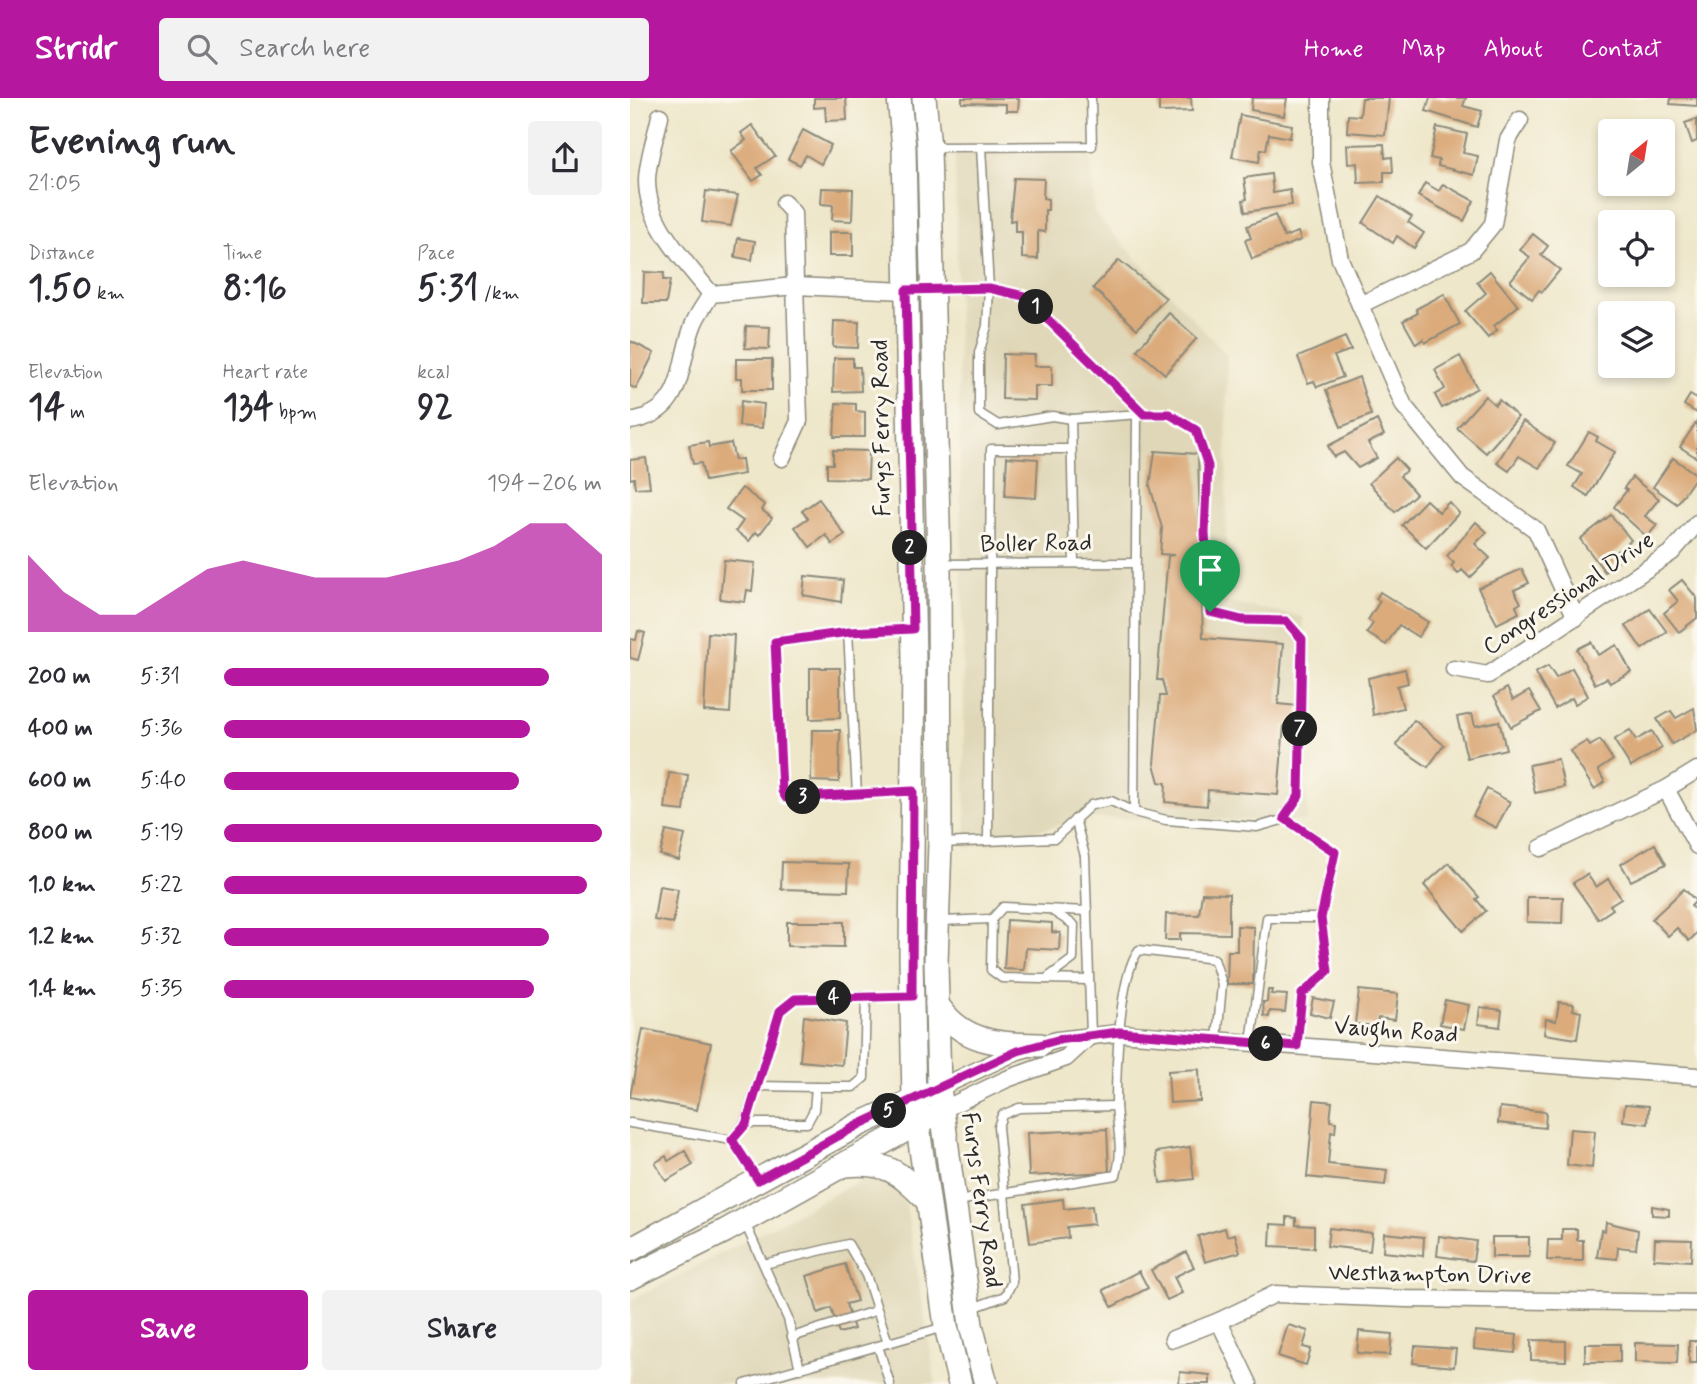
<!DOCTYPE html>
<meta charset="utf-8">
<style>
:root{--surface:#fff;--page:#f2f2f3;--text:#2b2b33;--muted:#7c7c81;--accent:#b5179e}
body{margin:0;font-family:Mynerve,sans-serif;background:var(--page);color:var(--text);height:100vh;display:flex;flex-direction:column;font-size:26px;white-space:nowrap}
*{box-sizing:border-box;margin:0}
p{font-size:23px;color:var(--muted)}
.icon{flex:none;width:38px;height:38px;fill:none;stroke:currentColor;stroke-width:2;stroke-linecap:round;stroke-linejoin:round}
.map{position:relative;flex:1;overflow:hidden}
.details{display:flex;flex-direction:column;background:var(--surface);width:630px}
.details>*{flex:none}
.needle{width:46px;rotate:30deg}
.buttons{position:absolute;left:968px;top:21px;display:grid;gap:14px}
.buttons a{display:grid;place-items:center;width:77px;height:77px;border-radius:7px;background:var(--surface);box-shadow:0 4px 10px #0003;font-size:35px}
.pin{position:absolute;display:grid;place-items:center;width:60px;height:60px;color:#fff;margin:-72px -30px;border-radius:50% 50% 50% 0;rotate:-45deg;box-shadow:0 0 7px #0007}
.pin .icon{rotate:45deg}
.km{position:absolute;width:35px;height:35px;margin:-18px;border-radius:50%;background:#222;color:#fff;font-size:19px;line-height:35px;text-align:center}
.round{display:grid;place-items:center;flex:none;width:74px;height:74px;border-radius:7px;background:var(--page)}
.headline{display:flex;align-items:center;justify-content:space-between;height:119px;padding:0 28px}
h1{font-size:38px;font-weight:700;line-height:52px}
.figures{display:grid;grid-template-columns:repeat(3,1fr);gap:10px;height:119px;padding:7px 28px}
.figures div{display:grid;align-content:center}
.figures b{font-size:35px;font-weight:700}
.figures small{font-size:19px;font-weight:400}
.figures p{font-size:19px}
.chart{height:196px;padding:14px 28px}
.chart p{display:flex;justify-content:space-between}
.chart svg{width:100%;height:126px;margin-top:7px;fill:var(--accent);opacity:.7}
.primary-button{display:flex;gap:14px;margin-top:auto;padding:14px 28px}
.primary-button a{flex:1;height:80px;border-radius:7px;background:var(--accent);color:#fff;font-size:28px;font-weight:700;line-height:80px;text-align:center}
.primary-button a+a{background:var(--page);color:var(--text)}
ul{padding:0 28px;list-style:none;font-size:23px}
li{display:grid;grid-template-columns:112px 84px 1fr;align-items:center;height:52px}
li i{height:18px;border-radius:9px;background:var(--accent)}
header{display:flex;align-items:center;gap:42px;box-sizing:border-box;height:98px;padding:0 35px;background:var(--accent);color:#fff}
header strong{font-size:33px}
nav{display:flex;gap:38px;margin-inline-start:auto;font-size:24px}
.search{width:490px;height:63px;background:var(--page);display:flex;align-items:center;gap:18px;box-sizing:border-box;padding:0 24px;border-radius:7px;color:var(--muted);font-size:26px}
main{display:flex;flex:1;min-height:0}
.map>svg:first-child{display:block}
.built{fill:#dfd7b7}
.building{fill:#dbab7c}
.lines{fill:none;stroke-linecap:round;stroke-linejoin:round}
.service-casing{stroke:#8c897a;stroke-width:11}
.minor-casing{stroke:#8c897a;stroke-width:19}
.secondary-casing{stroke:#8c897a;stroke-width:26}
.service{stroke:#fff;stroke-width:8}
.minor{stroke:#fff;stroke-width:16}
.secondary{stroke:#fff;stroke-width:23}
.route-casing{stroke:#fff;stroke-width:14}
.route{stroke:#b5179e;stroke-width:9}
.labels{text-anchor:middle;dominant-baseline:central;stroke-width:6;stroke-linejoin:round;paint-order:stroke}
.street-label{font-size:24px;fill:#2b2b2b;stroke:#fbf7ec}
</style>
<header>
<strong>Stridr</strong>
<div class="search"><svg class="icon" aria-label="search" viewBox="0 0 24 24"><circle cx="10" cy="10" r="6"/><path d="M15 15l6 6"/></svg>Search here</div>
<nav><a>Home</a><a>Map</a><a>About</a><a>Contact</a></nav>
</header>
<main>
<section class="details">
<div class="headline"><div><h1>Evening run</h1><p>21:05</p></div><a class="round"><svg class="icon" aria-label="share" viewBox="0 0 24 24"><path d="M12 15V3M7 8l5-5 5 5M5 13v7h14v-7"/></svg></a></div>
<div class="figures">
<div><p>Distance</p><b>1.50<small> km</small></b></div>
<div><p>Time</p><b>8:16</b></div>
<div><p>Pace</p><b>5:31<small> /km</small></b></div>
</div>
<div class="figures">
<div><p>Elevation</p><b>14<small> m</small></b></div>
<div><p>Heart rate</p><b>134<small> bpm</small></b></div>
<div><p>kcal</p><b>92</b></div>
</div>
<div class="chart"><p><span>Elevation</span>194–206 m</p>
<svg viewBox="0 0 160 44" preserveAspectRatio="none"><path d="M0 44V17L10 30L20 38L30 38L40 30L50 22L60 19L70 22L80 25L90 25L100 25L110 22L120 19L130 14L140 6L150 6L160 17V44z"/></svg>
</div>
<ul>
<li><b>200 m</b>5:31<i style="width:86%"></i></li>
<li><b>400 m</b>5:36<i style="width:81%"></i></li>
<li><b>600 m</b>5:40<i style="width:78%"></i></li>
<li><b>800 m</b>5:19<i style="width:100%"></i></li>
<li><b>1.0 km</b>5:22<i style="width:96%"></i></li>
<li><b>1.2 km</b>5:32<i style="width:86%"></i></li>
<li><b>1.4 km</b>5:35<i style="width:82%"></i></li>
</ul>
<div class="primary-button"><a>Save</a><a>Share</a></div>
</section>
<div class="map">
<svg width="1067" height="1286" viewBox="0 0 1067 1286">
<rect width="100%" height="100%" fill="#fbf7ec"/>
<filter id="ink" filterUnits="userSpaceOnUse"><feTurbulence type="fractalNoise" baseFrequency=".0143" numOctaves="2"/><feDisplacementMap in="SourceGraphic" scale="14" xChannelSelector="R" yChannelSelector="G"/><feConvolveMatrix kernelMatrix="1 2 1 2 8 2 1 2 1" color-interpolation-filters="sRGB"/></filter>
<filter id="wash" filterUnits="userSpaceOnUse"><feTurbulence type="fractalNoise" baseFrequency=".00686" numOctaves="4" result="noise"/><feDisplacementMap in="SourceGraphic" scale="28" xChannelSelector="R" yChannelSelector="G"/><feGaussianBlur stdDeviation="1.57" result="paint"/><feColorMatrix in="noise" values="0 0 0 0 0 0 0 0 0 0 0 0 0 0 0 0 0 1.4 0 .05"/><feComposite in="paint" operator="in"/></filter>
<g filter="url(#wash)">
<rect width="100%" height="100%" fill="#eee7ca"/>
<g class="built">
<polygon points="461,53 464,115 597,257 596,504 673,519 677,723 459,720 336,750 325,54"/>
<polygon points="235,1080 253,1083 267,1090 276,1108 306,1286 0,1286 0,1203"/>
</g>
<g id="blocks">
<g class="building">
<polygon points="184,0 216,0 217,22 196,23 195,9 184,10"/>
<polygon points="332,0 389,0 388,13 376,13 376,6 332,5"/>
<polygon points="529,0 561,0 562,13 529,14"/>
<polygon points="622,0 657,0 654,18 621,12"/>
<polygon points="732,0 759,0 755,37 717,34 718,17 730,18"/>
<polygon points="800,0 836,0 833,8 852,13 847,29 796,13"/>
<polygon points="1041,0 1067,0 1067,8 1040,6"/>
<polygon points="610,17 662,27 660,40 639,36 636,52 631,51 629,64 602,59"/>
<polygon points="1067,21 1067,43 1062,45 1055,25"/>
<polygon points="122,27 145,58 127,70 132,77 123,83 101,53 116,42 111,35"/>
<polygon points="807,29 837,36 833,55 848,58 844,77 808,68 809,62 800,60"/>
<polygon points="173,32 201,47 191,66 176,57 170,67 158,61"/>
<polygon points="754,46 755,60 762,59 763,74 754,74 754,84 728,85 727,65 718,66 717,47"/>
<polygon points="641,76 643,95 660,92 662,107 615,114 613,102 617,101 614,80"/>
<polygon points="384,80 414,81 413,100 418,101 418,112 415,112 415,134 408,133 408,161 392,160 392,134 385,134 385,122 380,123"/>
<polygon points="795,85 809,93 813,86 844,103 834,123 788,98"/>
<polygon points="192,90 223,91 222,123 202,122 203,107 191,106"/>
<polygon points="76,93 108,97 101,128 72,124"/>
<polygon points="750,98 782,119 778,124 794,135 784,150 767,138 763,145 733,125"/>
<polygon points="645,117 654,139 668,134 671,142 622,161 615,142 621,140 617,128"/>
<rect x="199" y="134" width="24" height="24"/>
<polygon points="903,136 918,148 911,157 930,172 912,194 909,192 902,201 880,183 900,159 890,152"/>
<polygon points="108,140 125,143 122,162 105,159"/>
<polygon points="489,162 536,200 507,231 463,190"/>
<polygon points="860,173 888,208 864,228 867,232 858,240 835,213 856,195 847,184"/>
<polygon points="14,174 34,175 33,182 40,182 36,205 13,205"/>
<polygon points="814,196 830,226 795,245 793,241 786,246 773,223 788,215 786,211"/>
<polygon points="539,215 567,240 535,276 507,252"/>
<polygon points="204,223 229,224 228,250 203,249"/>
<polygon points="116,228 140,229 139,251 115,250"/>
<polygon points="715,239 721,252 704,258 713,279 687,289 684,283 678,285 668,259"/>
<polygon points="0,243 24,255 6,291 0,288"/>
<polygon points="373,256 405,257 404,268 422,268 422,288 405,288 405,302 372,301"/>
<polygon points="830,258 847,290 812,310 805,297 815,291 805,272"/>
<polygon points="204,260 223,260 223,269 230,269 231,293 203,294"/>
<polygon points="106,261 142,261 142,292 112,292 112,280 106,280"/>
<polygon points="729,279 741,317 711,329 696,292"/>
<polygon points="1060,297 1067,301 1067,315 1054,307"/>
<polygon points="855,298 865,307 869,302 888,319 856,355 827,330"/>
<polygon points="111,303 134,306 132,330 109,328"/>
<polygon points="206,305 226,306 226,313 235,314 235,339 204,339"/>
<polygon points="747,322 754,337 738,345 747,360 728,370 714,354 704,359 698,348"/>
<polygon points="893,323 925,345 909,370 889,358 879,373 867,365"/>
<polygon points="1067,323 1067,360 1050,349"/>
<polygon points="959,334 968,339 966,343 985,354 958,398 944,389 952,376 938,368"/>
<polygon points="78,344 79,349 101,345 105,362 112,361 114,376 75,383 71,365 63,366 59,347"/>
<polygon points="203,352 239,353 238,381 197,380 197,366 203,366"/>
<polygon points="525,353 568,356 573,540 653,546 648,606 668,608 667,628 654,627 648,697 578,692 577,708 535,704 536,685 529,684 524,666 530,598 536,598 532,582 527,582 538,458 544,457 530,456 532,430 520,388"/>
<polygon points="377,359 408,361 406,400 375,398"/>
<polygon points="16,360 20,389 5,390 4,380 0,381 0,362"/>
<polygon points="766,360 777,372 770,378 786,396 765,414 739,385"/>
<polygon points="1043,360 1067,377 1047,406 1023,389"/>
<polygon points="1002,379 1029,401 1015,418 1027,427 1017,439 984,409 997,392 994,390"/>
<polygon points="112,390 135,407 132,412 142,420 129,437 126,434 119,443 106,433 113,423 96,411"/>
<polygon points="189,401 215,437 202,446 196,437 180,449 165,429 178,420 172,413"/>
<polygon points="796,402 809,414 819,404 829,415 796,450 772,427"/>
<polygon points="981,417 1001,442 983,456 988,464 975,474 950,441"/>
<polygon points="846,424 857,434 845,446 860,460 840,480 832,472 828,476 821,468 824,465 817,458"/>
<polygon points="94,462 125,465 122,493 117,492 115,504 90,501"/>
<polygon points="892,471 899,485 884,492 891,505 886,508 889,515 867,526 848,490"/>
<polygon points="175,478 213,482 211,504 173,497"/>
<polygon points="1052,482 1067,500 1067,520 1049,534 1034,515 1048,503 1039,492"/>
<polygon points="750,494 798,524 788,539 769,527 756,547 737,535 743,525 738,522 750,503 746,501"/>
<polygon points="1020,511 1037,534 1012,551 996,528"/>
<polygon points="8,533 15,535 8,562 0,560 0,541 6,542"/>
<polygon points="78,535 104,537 100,615 74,613"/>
<polygon points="961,544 968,557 987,547 1001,574 980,585 977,580 965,586 947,551"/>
<polygon points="918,568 926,580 942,570 958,598 945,606 942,600 925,610 905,575"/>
<polygon points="180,570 210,570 210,620 180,621"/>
<polygon points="775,571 778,585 767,588 773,610 743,617 738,580"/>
<polygon points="877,590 883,602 899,593 911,613 881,629 864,598"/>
<polygon points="1064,610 1067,632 1042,646 1027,621 1041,613 1046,620"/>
<polygon points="842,616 845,628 869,623 876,651 837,660 827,619"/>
<polygon points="784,622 814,647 798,669 766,647"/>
<polygon points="182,632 210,632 209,684 181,683"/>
<polygon points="1000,632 1006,642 1022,633 1032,650 1001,669 984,642"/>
<polygon points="970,642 983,662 968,672 975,684 964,691 940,653 957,643 960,648"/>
<polygon points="928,661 934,689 905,695 899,667"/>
<polygon points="39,675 58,677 54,713 35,711"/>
<polygon points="857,691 880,704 866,730 843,718"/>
<polygon points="36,733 55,737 49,762 30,757"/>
<polygon points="1025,746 1036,766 1001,783 991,766"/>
<polygon points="152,764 219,766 218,793 151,791"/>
<polygon points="819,765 849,799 846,801 856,813 833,833 794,787"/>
<polygon points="957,776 966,789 978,781 991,800 980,807 983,811 968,821 943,785"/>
<polygon points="29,788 48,791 43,825 24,822"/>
<polygon points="1054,791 1066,803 1061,808 1067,813 1067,835 1059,843 1047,830 1038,838 1022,821"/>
<polygon points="572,795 599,796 599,836 550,835 550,842 535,842 536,816 569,817"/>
<polygon points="897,799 933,799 932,825 897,824"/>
<polygon points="377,822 422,825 422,834 430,835 429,852 396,850 394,872 374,871"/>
<polygon points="157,824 214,824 214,849 157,848"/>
<polygon points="607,828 624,829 623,886 597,886 598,853 607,853"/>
<polygon points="638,892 642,892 641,896 657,897 655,914 640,913 639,919 634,918 633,904 637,904"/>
<polygon points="729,892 768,896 765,922 748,920 747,928 725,926"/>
<polygon points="683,900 704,904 700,920 680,915"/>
<polygon points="815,902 839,907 834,931 810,926"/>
<polygon points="929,904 944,906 943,912 951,914 947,941 914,936 916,921 926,923"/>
<polygon points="850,909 872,912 870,929 848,926"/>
<polygon points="174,918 216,925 212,967 170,963"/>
<polygon points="13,931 81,945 67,1012 0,999"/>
<polygon points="569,971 570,1003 540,1005 538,973"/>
<polygon points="684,1002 702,1004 700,1023 706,1024 705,1035 701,1034 698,1066 757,1072 755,1087 677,1079"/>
<polygon points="995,1006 1019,1008 1018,1026 993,1023"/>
<polygon points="870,1009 916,1014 915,1030 868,1025"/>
<polygon points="477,1031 479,1074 399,1078 397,1035"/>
<polygon points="940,1031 965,1033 962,1070 937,1067"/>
<polygon points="560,1049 564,1081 530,1085 526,1054"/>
<polygon points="55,1053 63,1067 36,1083 25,1065 36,1058 38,1063"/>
<polygon points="433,1101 434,1111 462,1108 464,1126 437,1129 438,1140 400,1145 395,1106"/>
<polygon points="1022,1108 1039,1111 1039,1118 1022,1117"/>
<polygon points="657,1119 666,1120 666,1127 684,1128 684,1150 640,1148 641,1126 657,1127"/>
<polygon points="976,1124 1008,1132 1006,1151 988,1149 987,1161 967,1159 971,1132 975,1133"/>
<polygon points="595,1130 597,1138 605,1136 610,1154 575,1164 568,1138"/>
<polygon points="699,1130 742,1135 740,1153 697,1148"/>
<polygon points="932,1131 947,1131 947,1142 953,1142 953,1163 917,1162 918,1142 932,1142"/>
<polygon points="754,1135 794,1139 793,1158 753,1154"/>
<polygon points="809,1138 846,1143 843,1163 807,1158"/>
<rect x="862" y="1139" width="37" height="20"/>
<polygon points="1025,1141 1062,1142 1061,1163 1024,1161"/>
<polygon points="556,1154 564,1169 544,1179 552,1195 537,1202 521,1172"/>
<polygon points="215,1166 227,1203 216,1206 224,1231 209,1235 201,1210 188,1215 177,1178"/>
<polygon points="509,1173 518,1190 482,1209 473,1192"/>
<polygon points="658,1227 678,1233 673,1249 681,1251 676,1267 648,1258"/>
<polygon points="729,1233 762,1236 760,1257 727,1255"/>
<polygon points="845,1233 887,1237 885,1255 844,1251"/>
<polygon points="901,1242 936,1243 936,1263 901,1262"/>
<rect x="1059" y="1243" width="8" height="22"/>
<polygon points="1005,1245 1048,1246 1047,1265 1005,1264"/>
<rect x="955" y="1246" width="35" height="18"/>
<polygon points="785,1248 826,1251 824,1269 783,1265"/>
<polygon points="550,1274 580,1277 580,1286 549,1286"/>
</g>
</g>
</g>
<g filter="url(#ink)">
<use href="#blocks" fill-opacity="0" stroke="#8c897a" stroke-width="2"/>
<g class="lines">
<defs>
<g id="service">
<polyline points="303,49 462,48 461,0"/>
<polyline points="351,49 359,190 357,228 349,255 349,315 368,327 422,318 441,321 444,465"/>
<polyline points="279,193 359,190 394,198 514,316 539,316 566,332 578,368 574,435 580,514 612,521 656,523 672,541 669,698 652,722 627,729 536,722 504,714 481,703 461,707 425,740 312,745"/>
<polyline points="441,321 511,316"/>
<polyline points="312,466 505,465"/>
<polyline points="218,534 227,696"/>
<polyline points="280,693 156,700 152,693 145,544 218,534 281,531"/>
<polyline points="504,714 507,316"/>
<polyline points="445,721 455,758 461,937"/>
<polyline points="358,741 361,351 441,351"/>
<polyline points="362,821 361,872 372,880 459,882"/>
<polyline points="311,823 362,821 373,809 457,813"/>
<polyline points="416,881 443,861 444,827 421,812"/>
<polyline points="236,899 234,980 223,989 186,989 184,1012 177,1025 115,1025 150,913 165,901 280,898"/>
<polyline points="621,945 637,820 691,820 705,754 655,720"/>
<polyline points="667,948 672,896 698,873 691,820"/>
<polyline points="127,988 186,989"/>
<polyline points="0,1025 102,1042 126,1079"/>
<polyline points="102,1042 115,1025"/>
<path d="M327 1103 486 1077C494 1052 487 1031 486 1006 486 971 489 877 509 852L584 861 592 886 587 942"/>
<polyline points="115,1125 158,1221 170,1271"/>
<polyline points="134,1166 218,1146 236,1177 258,1245"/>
<polyline points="340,1211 375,1198 382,1184 368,1029 372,1017 389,1010 486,1008"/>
<polyline points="162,1239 245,1213"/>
<polyline points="248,1248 260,1286"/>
<polyline points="115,1286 314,1229"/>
</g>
<g id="minor">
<polyline points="691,0 691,64 710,161 774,308 832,379 906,432 946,520"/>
<path d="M30 18C26 39 17 62 17 83 17 126 56 164 81 196"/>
<polyline points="730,207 841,153 863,126 878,42 890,22"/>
<path d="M0 323C57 314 47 266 64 225 68 215 76 205 81 196L165 188 276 193"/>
<polyline points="152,360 169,323 163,115 154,105"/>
<polyline points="824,571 858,577 1042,454 1067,425"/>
<polyline points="1036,691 1067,748"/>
<polyline points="911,750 1036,691 1067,672"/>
<polyline points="309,990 388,953 427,942 489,935 1067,978"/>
<polyline points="312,1012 377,981 436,960 461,937"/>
<polyline points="589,1223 619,1286"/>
<polyline points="543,1241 589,1223 645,1196 776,1201 1067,1205"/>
</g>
<g id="secondary">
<polyline points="269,0 274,50 284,562 281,859 284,1001 316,1228 330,1286"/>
<polyline points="294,0 299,49 309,466 310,745 306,864 309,990 341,1227 356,1286"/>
<path d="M307 906C332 945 367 946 410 947"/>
<path d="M216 1067C259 1063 269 1075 298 1103"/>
<polyline points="0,1152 230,1026 297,996"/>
<polyline points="0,1180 95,1133 299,1019"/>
</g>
</defs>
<use href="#service" class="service-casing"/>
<use href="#minor" class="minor-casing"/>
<use href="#secondary" class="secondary-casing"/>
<use href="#service" class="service"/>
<use href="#minor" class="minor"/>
<use href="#secondary" class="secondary"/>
</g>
</g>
<g class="lines" filter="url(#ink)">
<defs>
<polygon id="route" points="359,190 394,198 514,316 539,316 566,332 578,368 575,435 580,514 612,522 656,523 672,541 669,698 654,720 705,754 691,820 698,873 672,896 667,948 489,934 427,942 388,953 230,1026 128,1082 102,1042 116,1026 150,913 165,901 282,898 283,693 156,700 152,693 145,544 219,534 283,531 276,192"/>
</defs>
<use href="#route" class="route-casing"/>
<use href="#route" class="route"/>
</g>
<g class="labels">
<g class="street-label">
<text transform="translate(252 330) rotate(-91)">Furys Ferry Road</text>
<text transform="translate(406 446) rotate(-1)">Boller Road</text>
<text transform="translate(939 496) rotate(-34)">Congressional Drive</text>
<text transform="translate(766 933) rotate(4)">Vaughn Road</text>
<text transform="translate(351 1102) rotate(82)">Furys Ferry Road</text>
<text transform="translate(800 1177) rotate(1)">Westhampton Drive</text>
</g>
</g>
</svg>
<div class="buttons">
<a><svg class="needle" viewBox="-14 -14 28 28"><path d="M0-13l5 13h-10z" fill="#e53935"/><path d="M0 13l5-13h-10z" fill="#7c7c81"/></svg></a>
<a><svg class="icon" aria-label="locate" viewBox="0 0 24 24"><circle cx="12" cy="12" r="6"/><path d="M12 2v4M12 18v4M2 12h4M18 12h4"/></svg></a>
<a><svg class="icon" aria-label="layers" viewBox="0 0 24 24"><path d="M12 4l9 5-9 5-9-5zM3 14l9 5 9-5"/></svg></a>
</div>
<div class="pin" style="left:580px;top:514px;background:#1e9e55"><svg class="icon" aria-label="arrive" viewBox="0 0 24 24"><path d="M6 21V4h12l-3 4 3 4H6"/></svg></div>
<b class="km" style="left:406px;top:209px">1</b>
<b class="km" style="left:280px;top:450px">2</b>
<b class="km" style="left:173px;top:699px">3</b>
<b class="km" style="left:204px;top:900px">4</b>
<b class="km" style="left:259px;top:1013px">5</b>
<b class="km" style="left:636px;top:946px">6</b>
<b class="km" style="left:670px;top:631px">7</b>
</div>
</main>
